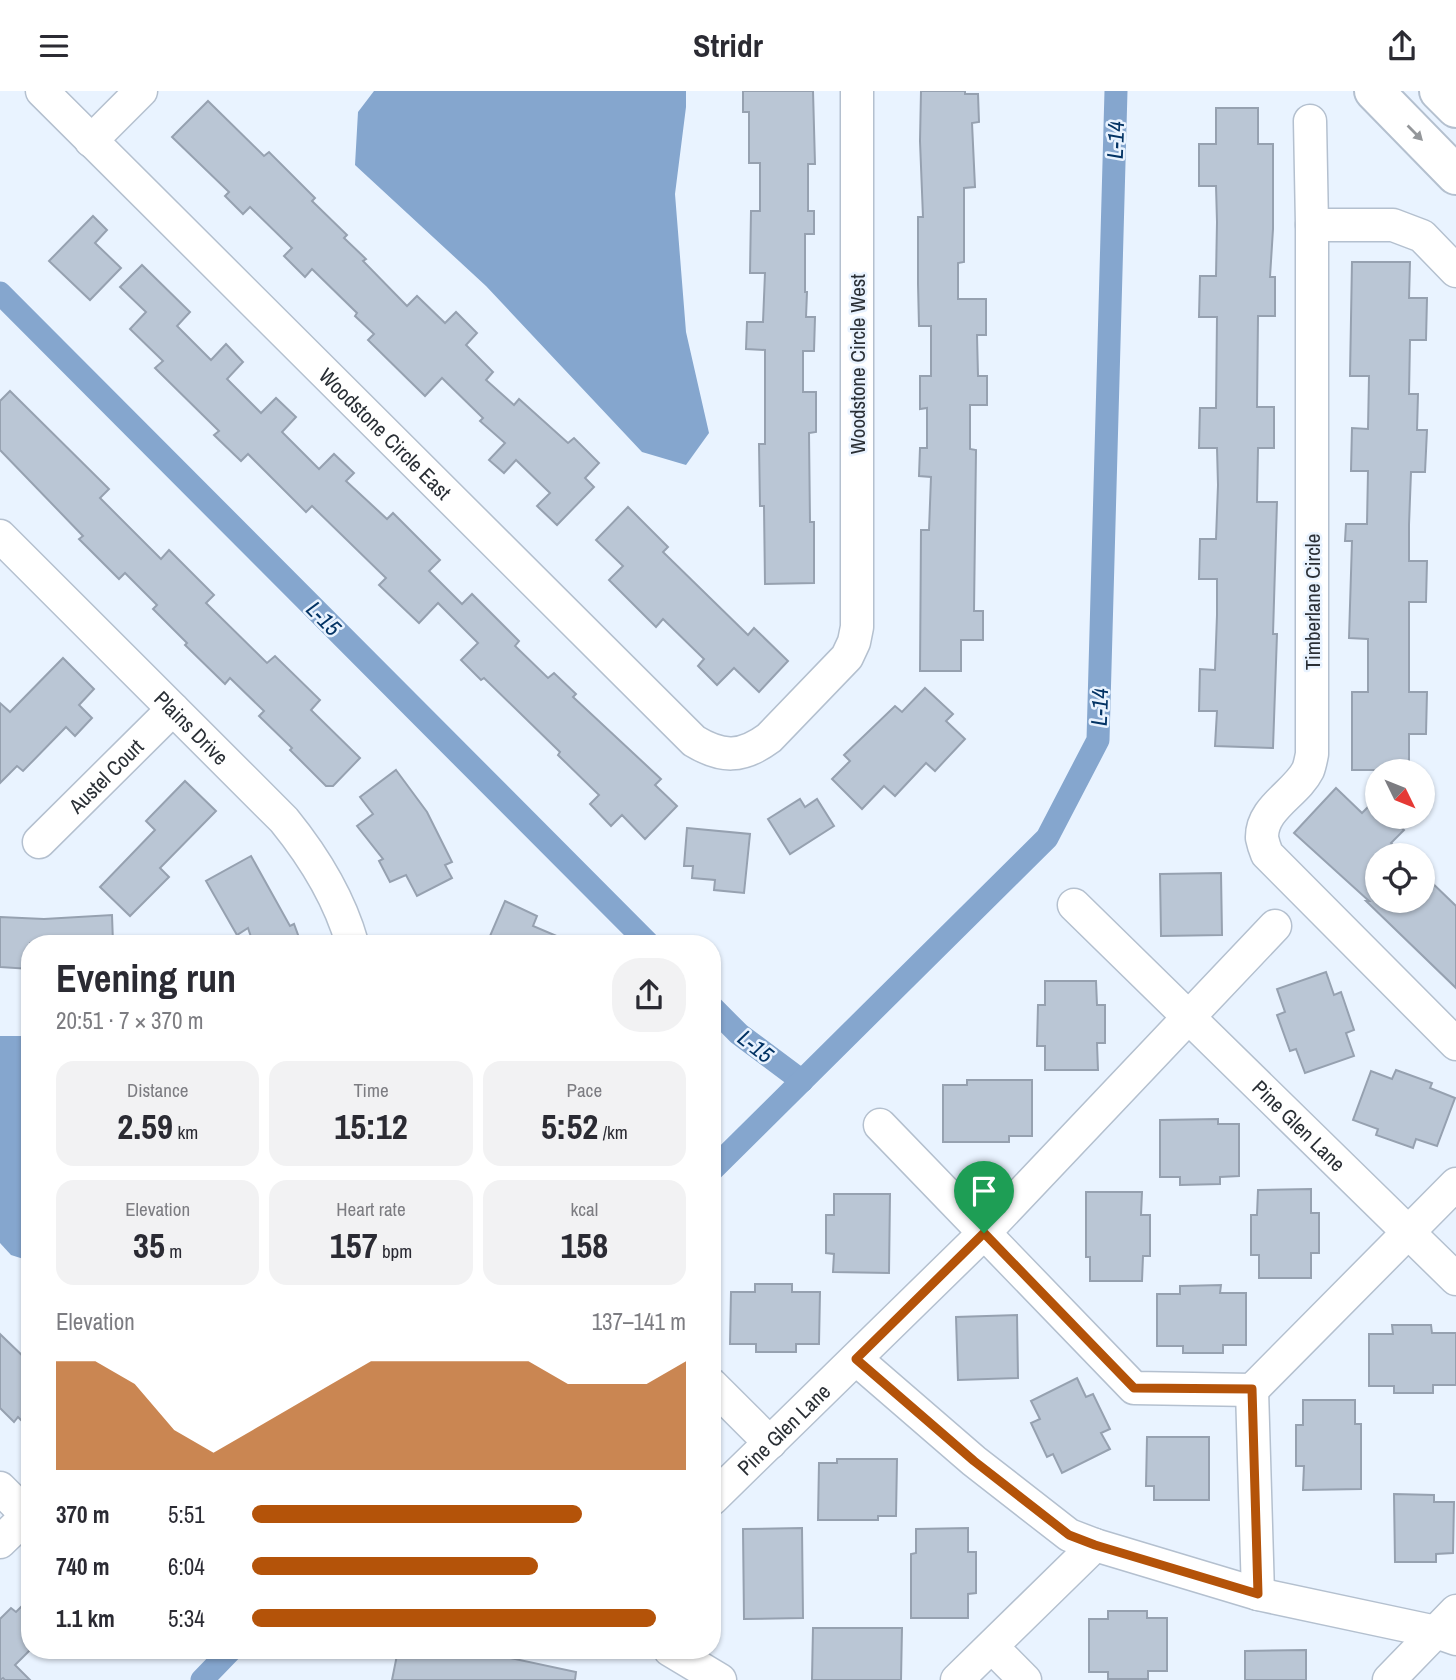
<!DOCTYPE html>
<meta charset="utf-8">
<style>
:root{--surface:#fff;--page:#f2f2f3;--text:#2b2b33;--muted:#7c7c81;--accent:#b45309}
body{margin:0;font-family:"Archivo Narrow",sans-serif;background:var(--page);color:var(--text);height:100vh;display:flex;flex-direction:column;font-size:26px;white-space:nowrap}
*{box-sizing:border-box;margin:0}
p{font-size:23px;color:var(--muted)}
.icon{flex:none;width:38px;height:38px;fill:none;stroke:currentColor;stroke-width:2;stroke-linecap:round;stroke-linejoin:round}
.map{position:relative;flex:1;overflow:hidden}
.panel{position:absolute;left:21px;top:844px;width:700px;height:724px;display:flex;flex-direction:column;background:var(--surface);border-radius:28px;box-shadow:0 2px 5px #0004}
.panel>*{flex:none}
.needle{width:46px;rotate:133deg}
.fabs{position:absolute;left:1365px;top:668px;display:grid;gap:14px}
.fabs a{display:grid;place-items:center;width:70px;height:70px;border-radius:50%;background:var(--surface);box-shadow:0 2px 5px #0004;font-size:35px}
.pin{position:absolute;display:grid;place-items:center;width:60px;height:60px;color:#fff;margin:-72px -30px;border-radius:50% 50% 50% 0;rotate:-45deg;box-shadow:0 0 7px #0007}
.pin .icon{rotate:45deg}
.round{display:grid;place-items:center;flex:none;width:74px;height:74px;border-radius:28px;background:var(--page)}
.summary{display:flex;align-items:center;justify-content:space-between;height:119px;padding:0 35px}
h1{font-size:38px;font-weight:800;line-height:52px}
.stats{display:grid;grid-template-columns:repeat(3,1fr);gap:10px;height:119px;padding:7px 35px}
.stats div{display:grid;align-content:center;border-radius:18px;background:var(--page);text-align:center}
.stats b{font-size:35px;font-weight:800}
.stats small{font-size:19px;font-weight:400}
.stats p{font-size:19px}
.chart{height:196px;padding:14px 35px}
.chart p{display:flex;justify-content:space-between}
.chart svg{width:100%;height:126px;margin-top:7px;fill:var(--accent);opacity:.7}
ul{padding:0 35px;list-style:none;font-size:23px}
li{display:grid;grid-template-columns:112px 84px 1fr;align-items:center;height:52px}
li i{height:18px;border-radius:9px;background:var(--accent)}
header{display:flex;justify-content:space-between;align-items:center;height:91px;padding:0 35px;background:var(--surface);font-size:32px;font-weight:800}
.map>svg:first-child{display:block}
.water{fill:#85a6ce}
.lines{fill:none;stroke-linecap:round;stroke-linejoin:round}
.canal{stroke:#85a6ce;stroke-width:23}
.building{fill:#bac6d5;stroke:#96a1b0;stroke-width:2}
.minor-casing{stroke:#b4c0cf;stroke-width:35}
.major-casing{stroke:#b4c0cf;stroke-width:42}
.minor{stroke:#fff;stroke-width:32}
.major{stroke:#fff;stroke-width:38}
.oneway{fill:#94979a}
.route-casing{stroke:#fff;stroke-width:14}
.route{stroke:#b45309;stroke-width:9}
.labels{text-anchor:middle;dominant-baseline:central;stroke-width:5;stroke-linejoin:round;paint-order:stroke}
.street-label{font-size:21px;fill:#2a2f35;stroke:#e9f3ff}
.water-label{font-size:23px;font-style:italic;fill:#033364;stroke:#e9f3ff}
</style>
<header><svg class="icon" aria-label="menu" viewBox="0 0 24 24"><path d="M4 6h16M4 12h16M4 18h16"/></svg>Stridr<svg class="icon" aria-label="share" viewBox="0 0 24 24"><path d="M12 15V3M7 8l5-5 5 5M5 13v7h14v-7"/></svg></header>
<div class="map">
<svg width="1456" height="1589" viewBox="0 0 1456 1589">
<rect width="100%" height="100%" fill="#e9f3ff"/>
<g class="water">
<polygon points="374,0 686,0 686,16 675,103 686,241 709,342 686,374 642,361 486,195 355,74 358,21"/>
<polygon points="0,945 30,945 30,1170 11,1164 0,1152"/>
</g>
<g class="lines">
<g class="canal">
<polyline points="0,202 648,852"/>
<polyline points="712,916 739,943 802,990"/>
<polyline points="712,1079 1047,747 1098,649 1116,0"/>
<polyline points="202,1589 231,1559"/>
</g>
</g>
<g class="building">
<polygon points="743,0 813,0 815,73 808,73 808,120 814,120 814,143 805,143 805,201 807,201 806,226 815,226 814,260 803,260 803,301 816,301 816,341 809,342 810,431 814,431 814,492 765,493 764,415 760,415 759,353 765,353 765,259 746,258 747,231 763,231 765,182 750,182 751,120 760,120 760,72 749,72 749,21 743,21"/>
<polygon points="921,0 965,0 965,3 978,3 979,31 972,32 975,96 964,97 964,171 958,172 958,208 986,208 986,244 977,244 978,285 987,285 987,314 970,314 970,358 976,359 974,520 983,520 983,549 961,549 961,580 920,580 921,439 929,439 931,386 919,385 920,357 927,357 927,317 920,318 920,285 931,285 931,235 919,235 918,193 918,126 923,126 920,50"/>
<polygon points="208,10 264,65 269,61 315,107 312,110 347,144 344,147 366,168 363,170 407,215 417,205 445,232 456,221 477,242 466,254 493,281 486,289 514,314 519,308 568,352 574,347 599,372 585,387 594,396 557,434 537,415 550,402 516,369 504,382 489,369 505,352 480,330 483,327 442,287 425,305 368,249 374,243 355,225 357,222 312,178 305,186 284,165 292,157 250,116 243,123 225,105 229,101 172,46"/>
<polygon points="1216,17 1258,17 1258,53 1273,53 1273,138 1270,186 1275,186 1275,225 1258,225 1257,316 1274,316 1274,357 1258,357 1257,411 1277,411 1273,543 1277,543 1273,657 1215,655 1217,620 1199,620 1200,578 1215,579 1217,524 1217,488 1199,488 1200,448 1216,448 1218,394 1217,357 1199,357 1200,317 1216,317 1217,226 1199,226 1200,185 1216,185 1217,131 1216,95 1199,95 1199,53 1216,53"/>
<polygon points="93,125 107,139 95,152 121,177 90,209 49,170"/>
<polygon points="1352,171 1410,171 1409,207 1427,207 1426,249 1410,249 1409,303 1418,303 1417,339 1427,339 1425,381 1411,381 1409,434 1409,470 1427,470 1426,511 1409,511 1409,601 1427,601 1426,643 1409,643 1409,679 1352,679 1352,601 1368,601 1368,548 1349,547 1352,450 1345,450 1346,433 1367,433 1368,380 1351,380 1352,337 1368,338 1369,285 1350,285"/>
<polygon points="142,174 190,221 177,235 211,269 226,253 243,271 227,288 261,322 276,307 296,326 282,341 319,378 334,363 354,382 346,390 387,428 393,422 440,469 429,480 462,513 472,503 519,550 515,555 548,587 554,582 576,603 573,606 661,688 655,694 677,715 645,748 622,724 611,735 590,713 599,704 558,664 560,661 484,587 481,589 461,569 478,552 438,512 419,532 379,494 386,487 312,415 306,421 248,363 241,370 214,344 219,340 155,277 163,270 130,238 146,221 120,196"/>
<polygon points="10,300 109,398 100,407 161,468 169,459 214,504 206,512 267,572 275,565 320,609 311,619 360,667 333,695 326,695 290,659 292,657 259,625 264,620 230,587 225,593 185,554 187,552 153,518 157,514 125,482 119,488 79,448 83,445 0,359 0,310"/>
<polygon points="628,416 668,456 663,461 748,544 754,537 788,570 759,601 734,577 717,594 698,575 704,568 663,528 656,536 609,489 623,475 596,449"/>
<polygon points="63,567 94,598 79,614 92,627 75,645 66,636 23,680 17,675 0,692 0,612 10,621"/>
<polygon points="925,597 953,623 946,630 965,648 935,680 926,672 895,705 884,695 862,718 832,688 850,670 844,664 895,615 902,621"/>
<polygon points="396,679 427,721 452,771 445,774 452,787 417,805 406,784 390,791 379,770 383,768 357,735 373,723 360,706"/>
<polygon points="185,690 216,720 160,777 169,786 130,825 100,796 155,739 146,730"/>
<polygon points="1336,697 1362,722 1377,707 1377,726 1390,726 1404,739 1391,752 1404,765 1377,765 1377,810 1423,810 1423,783 1456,815 1456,897 1366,810 1369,810 1294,742"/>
<polygon points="800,708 805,716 817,708 834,735 790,763 768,728"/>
<polygon points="687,737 750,743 744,802 714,799 715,789 692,787 693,775 684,775"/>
<polygon points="251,765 290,835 294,833 301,852 249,852 252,849 248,837 237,844 206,790"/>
<polygon points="1221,782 1222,844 1161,845 1160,783"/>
<polygon points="505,810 537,825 533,835 573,852 487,852"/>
<polygon points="112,824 113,852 30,852 30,878 0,876 0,826 44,828"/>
<polygon points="1326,881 1334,904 1341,901 1354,939 1346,942 1354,965 1305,982 1296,958 1290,960 1277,924 1285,921 1277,898"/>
<polygon points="1045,890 1096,890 1097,914 1105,914 1105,952 1097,952 1098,979 1045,979 1045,955 1037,955 1038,914 1045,914"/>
<polygon points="1396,979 1432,992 1430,997 1455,1007 1437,1055 1416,1048 1413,1057 1376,1044 1378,1038 1353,1029 1371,980 1392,988"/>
<polygon points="967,989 1032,989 1032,1045 1009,1045 1009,1051 943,1051 943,994 967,994"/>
<polygon points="1218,1028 1218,1033 1239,1033 1239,1085 1220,1086 1220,1093 1180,1094 1180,1086 1160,1086 1160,1029"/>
<polygon points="1311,1098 1311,1122 1319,1122 1319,1162 1311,1162 1311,1187 1259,1187 1259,1164 1251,1164 1251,1124 1257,1124 1258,1099"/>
<polygon points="1086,1101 1142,1101 1141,1124 1150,1124 1150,1165 1143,1165 1142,1190 1090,1190 1090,1166 1086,1166"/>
<polygon points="834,1103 890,1103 889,1182 833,1181 834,1163 826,1162 826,1124 834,1124"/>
<polygon points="755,1193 792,1193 792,1201 820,1201 819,1253 796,1253 796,1261 756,1261 756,1253 730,1253 731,1201 755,1201"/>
<polygon points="1221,1194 1220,1202 1246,1202 1246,1254 1223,1254 1223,1262 1183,1262 1183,1255 1157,1255 1157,1203 1180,1203 1180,1195"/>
<polygon points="1017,1224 1018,1287 958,1289 956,1226"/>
<polygon points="1392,1234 1431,1234 1432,1242 1456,1242 1456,1294 1433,1294 1433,1302 1394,1302 1394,1295 1369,1295 1369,1243 1393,1243"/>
<polygon points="0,1243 30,1272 30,1338 18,1326 14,1331 0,1317"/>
<polygon points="1077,1287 1086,1306 1093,1303 1110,1338 1101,1342 1110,1358 1062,1382 1053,1363 1047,1366 1031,1332 1040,1328 1031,1310"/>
<polygon points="1303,1309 1355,1309 1355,1333 1361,1333 1361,1398 1303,1399 1304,1375 1296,1375 1296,1334 1303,1334"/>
<polygon points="1147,1346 1209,1346 1209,1409 1154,1409 1154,1395 1146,1395"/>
<polygon points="837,1368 897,1368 896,1425 878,1425 878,1429 818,1429 819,1372 837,1372"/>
<polygon points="1394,1403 1434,1404 1434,1411 1454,1411 1453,1462 1436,1463 1436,1471 1395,1471"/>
<polygon points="802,1437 803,1527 744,1528 743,1438"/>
<polygon points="968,1437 968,1461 976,1461 976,1502 968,1503 968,1527 911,1527 911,1463 916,1462 916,1438"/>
<polygon points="30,1507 30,1559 15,1574 30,1589 5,1589 3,1587 0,1589 0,1528 11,1517 16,1521"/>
<polygon points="1108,1520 1147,1520 1147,1527 1167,1527 1167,1580 1148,1580 1148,1588 1108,1588 1108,1581 1089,1581 1089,1528 1108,1528"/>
<polygon points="813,1537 902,1537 901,1589 812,1589"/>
<polygon points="398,1559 449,1559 477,1565 477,1560 576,1581 575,1589 392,1589"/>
<polygon points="1306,1559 1306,1589 1245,1589 1245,1560"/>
</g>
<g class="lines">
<defs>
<g id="minor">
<path id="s1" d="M42 0 694 650C722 667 742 667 769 647L847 566 854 551 857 536V0"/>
<path d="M1310 30 1312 134V663C1311 668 1310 674 1308 679 1296 703 1261 717 1262 747 1263 752 1265 758 1267 763L1456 953"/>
<polyline points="91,50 141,0"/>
<polyline points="1312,134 1393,134 1422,145 1456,180"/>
<path id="s2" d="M0 445 284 729C314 766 339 806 352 852"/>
<path id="s3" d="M39 751 173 618"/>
<path id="s4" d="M1074 814 1456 1188"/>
<polyline points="880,1034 1134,1297 1252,1299 1456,1093"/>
<polyline points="856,1268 974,1370 1069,1444 1095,1454 1258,1503 1436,1541 1456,1548"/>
<polyline points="712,1294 770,1352"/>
<polyline points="1252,1299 1258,1503"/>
<polyline points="0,1397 27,1424"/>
<path id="s5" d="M712 1408 984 1142 1275 835"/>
<polyline points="0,1451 30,1422"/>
<polyline points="992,1556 1025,1589"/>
<polyline points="670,1559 720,1589"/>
<polyline points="957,1589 1095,1454"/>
<polyline points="1389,1589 1456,1520"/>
</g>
<g id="major">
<polyline points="1374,0 1456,84"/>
<polyline points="1439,0 1456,17"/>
</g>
</defs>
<use href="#minor" class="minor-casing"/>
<use href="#major" class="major-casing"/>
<use href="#minor" class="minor"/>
<use href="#major" class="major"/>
</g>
<defs><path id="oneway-solid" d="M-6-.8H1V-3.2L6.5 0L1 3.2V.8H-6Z" transform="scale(1.75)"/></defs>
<use class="oneway" href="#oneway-solid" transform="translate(1415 42) rotate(45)"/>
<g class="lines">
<defs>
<polygon id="route" points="984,1142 1134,1297 1252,1298 1258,1503 1095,1454 1069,1444 974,1370 856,1268"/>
</defs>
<use href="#route" class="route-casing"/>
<use href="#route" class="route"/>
</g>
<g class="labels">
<g class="street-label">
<text transform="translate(857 273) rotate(-90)">Woodstone Circle West</text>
<text stroke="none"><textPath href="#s1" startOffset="485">Woodstone Circle East</textPath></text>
<text transform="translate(1312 511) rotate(-90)">Timberlane Circle</text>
<text stroke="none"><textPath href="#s2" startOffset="271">Plains Drive</textPath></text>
<text stroke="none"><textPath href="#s3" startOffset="94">Austel Court</textPath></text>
<text stroke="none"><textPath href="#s4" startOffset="315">Pine Glen Lane</textPath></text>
<text stroke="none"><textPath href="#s5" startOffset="100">Pine Glen Lane</textPath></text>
</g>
<g class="water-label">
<text transform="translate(1115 49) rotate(-88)">L-14</text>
<text transform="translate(324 527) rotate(45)">L-15</text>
<text transform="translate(1099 616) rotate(-88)">L-14</text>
<text transform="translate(756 955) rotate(38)">L-15</text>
</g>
</g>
</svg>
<div class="fabs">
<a><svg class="needle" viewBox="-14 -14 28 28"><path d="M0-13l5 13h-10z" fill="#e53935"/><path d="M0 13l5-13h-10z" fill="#7c7c81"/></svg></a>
<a><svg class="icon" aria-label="locate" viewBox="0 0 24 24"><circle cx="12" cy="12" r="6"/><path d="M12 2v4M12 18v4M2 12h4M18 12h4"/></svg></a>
</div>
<div class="pin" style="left:984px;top:1142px;background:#1e9e55"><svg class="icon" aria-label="arrive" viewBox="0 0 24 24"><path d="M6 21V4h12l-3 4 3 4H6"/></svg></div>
<section class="panel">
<div class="summary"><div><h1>Evening run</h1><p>20:51 · 7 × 370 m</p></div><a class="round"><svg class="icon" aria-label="share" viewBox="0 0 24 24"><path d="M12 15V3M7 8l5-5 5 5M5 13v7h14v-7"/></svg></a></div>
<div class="stats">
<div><p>Distance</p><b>2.59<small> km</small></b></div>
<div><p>Time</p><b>15:12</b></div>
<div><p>Pace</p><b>5:52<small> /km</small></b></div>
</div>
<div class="stats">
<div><p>Elevation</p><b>35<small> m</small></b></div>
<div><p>Heart rate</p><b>157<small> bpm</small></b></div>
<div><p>kcal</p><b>158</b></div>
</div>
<div class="chart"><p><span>Elevation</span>137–141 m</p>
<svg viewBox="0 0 160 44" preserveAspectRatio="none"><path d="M0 44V6L10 6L20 14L30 30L40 38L50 30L60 22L70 14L80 6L90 6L100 6L110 6L120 6L130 14L140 14L150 14L160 6V44z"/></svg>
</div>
<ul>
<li><b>370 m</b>5:51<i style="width:76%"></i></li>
<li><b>740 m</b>6:04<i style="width:66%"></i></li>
<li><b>1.1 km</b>5:34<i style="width:93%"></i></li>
</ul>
</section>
</div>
